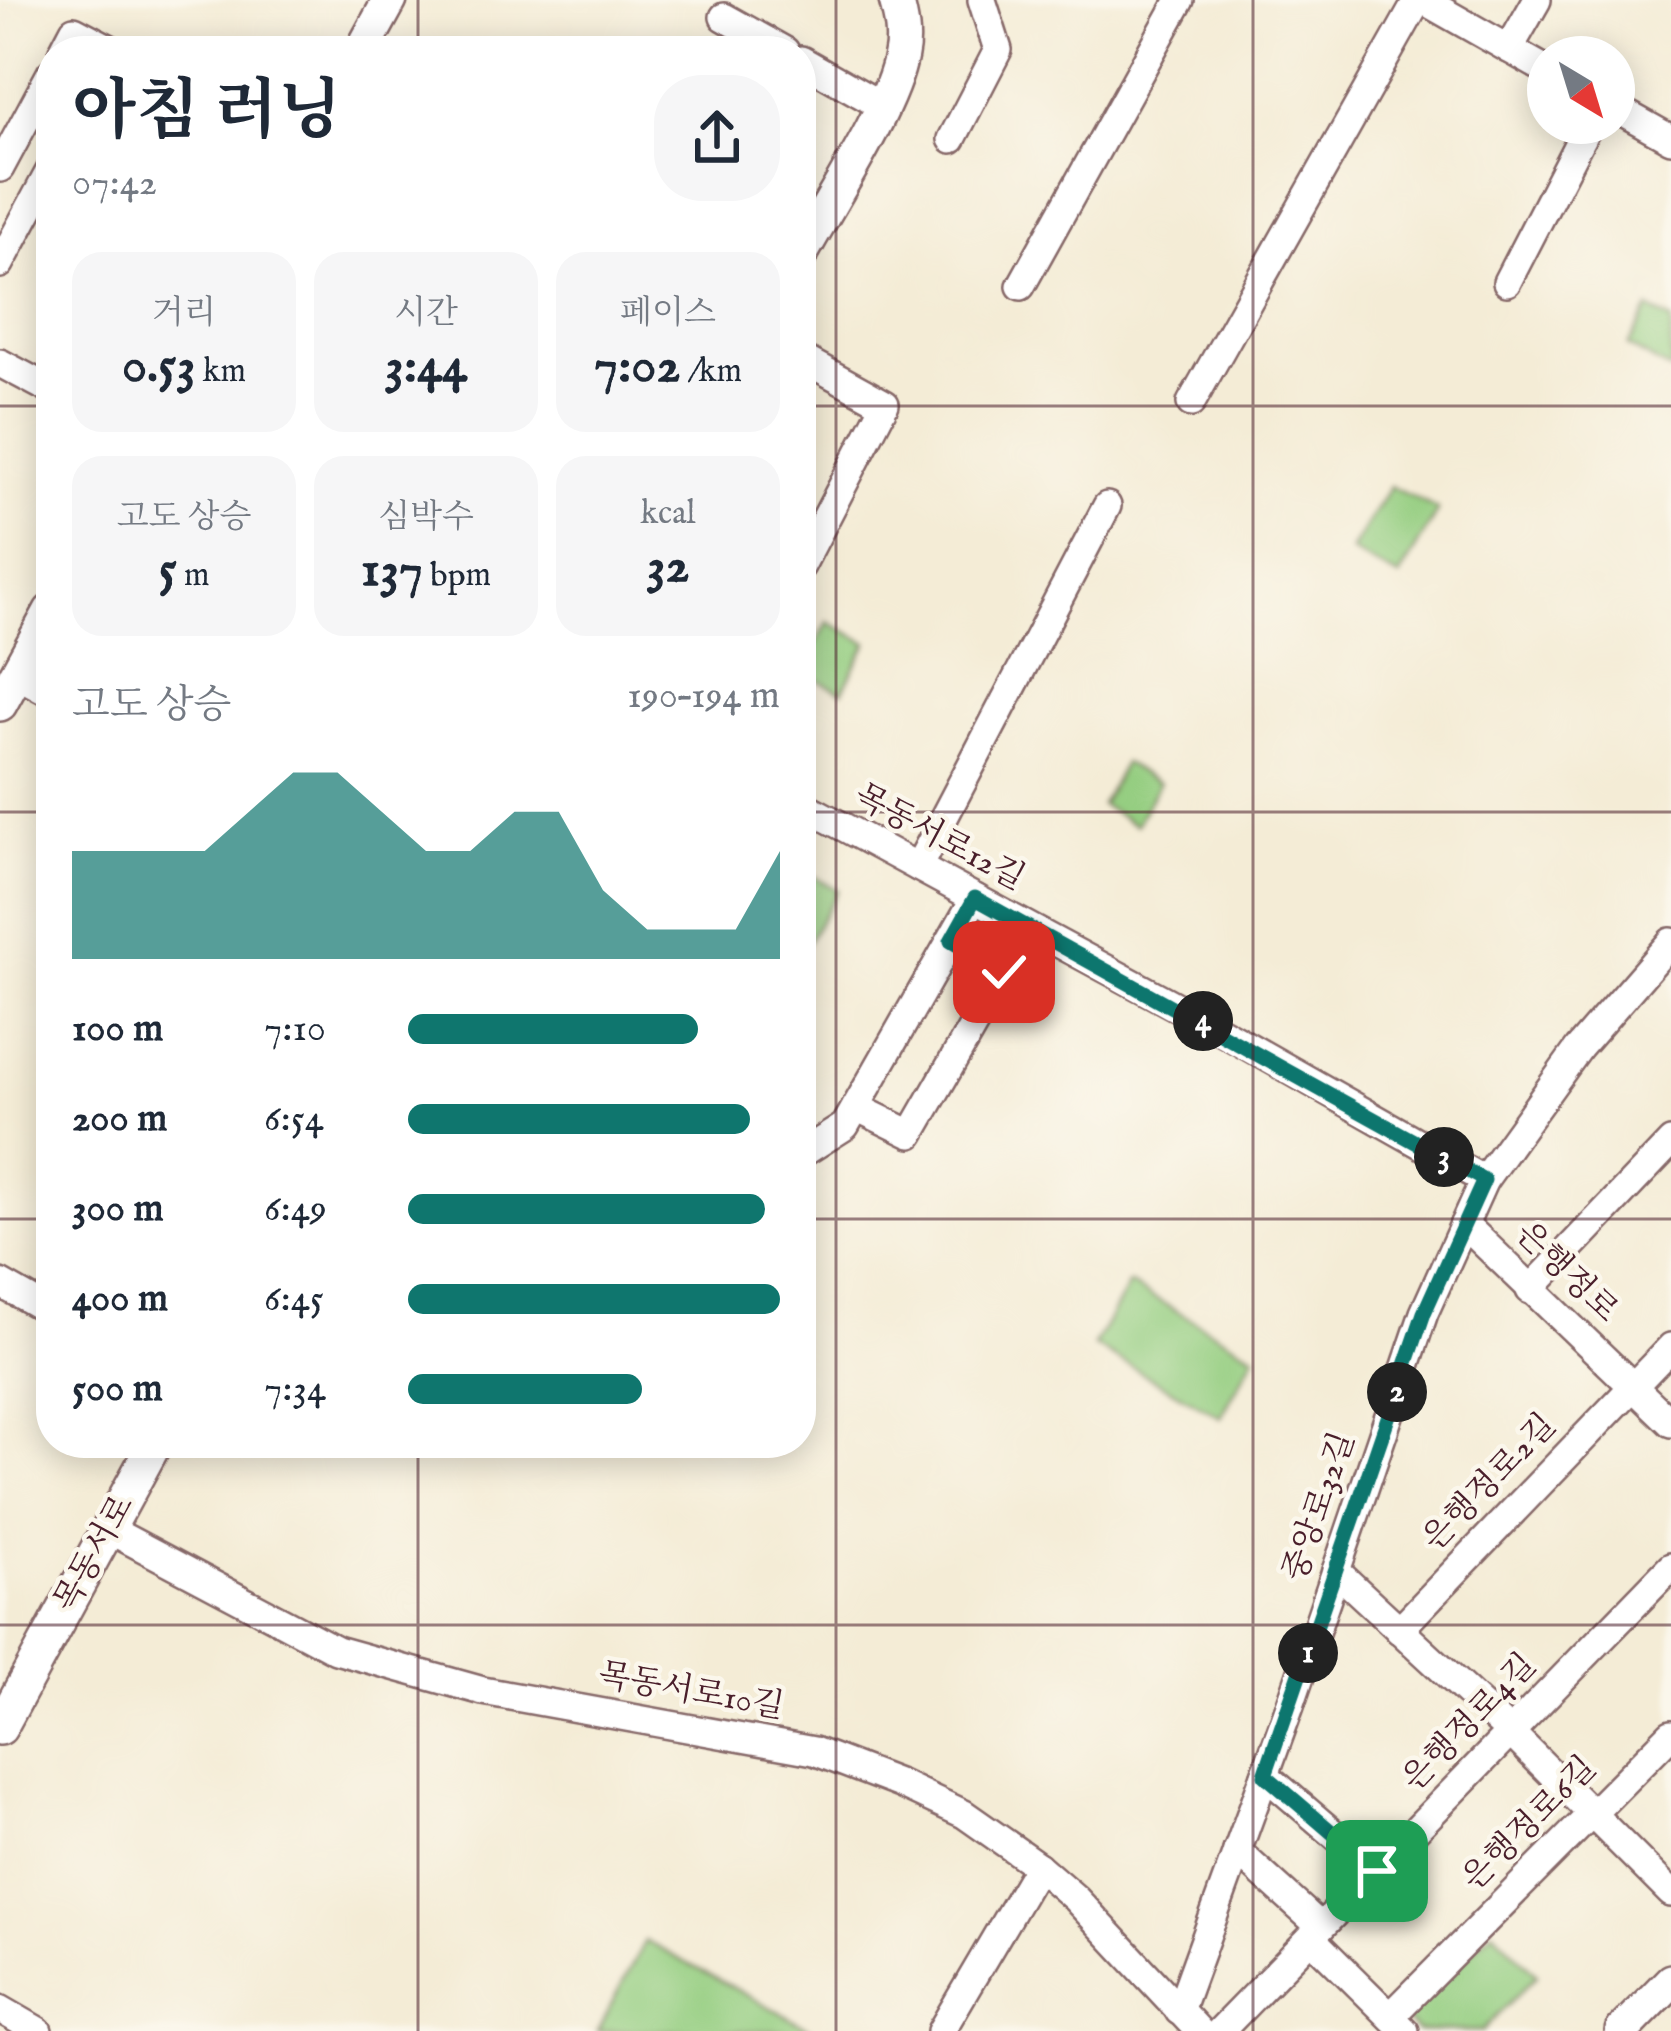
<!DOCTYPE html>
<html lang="ko">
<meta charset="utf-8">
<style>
:root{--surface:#fff;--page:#f6f6f7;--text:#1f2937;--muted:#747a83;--accent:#0f766e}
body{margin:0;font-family:"IM FELL English","Noto Serif KR",serif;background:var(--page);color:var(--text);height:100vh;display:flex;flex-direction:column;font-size:45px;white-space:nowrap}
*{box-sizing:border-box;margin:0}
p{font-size:39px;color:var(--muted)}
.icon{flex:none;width:66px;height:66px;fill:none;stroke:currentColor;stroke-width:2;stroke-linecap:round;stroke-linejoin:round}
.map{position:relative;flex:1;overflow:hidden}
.drawer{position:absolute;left:36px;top:36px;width:780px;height:1422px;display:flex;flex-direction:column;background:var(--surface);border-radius:48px;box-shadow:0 6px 30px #0003}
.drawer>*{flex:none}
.needle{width:78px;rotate:142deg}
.controls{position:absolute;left:1527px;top:36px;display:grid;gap:24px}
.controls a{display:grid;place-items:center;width:108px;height:108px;border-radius:50%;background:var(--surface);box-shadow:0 6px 30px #0003;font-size:60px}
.pin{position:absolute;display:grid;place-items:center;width:102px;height:102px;color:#fff;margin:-51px;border-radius:24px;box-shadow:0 6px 18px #0006}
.km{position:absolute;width:60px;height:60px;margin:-30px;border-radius:50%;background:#222;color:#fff;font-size:33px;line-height:60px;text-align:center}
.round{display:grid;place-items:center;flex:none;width:126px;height:126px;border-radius:48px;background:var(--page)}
.headline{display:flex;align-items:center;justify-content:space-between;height:204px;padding:0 36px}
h1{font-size:66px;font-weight:700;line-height:90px}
.metrics{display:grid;grid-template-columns:repeat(3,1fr);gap:18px;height:204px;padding:12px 36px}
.metrics div{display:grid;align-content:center;border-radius:30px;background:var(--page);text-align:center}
.metrics b{font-size:51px;font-weight:700}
.metrics small{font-size:33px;font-weight:400}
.metrics p{font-size:33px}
.chart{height:336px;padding:24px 36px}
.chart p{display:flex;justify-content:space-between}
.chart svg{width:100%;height:216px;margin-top:12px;fill:var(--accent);opacity:.7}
ul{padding:0 36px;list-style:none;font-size:39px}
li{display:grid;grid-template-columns:192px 144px 1fr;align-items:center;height:90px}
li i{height:30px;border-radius:15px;background:var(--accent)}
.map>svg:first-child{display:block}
.green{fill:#95ce81;stroke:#707656;stroke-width:3}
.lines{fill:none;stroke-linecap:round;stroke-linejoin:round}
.minor-casing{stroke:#866767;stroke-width:32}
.major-casing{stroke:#866767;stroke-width:38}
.minor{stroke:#fff;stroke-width:27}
.major{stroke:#fff;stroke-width:33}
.route-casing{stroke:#fff;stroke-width:24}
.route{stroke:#0f766e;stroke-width:15}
.grid{fill:none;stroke:#4a1f2b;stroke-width:3;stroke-opacity:0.55}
.labels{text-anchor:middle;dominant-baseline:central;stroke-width:9;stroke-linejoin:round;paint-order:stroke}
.street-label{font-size:33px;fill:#4a1f2b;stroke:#fbf7ec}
</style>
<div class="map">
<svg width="1671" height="2031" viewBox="0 0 1671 2031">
<rect width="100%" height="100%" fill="#fbf7ec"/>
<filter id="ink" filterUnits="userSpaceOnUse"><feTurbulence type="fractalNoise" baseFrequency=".00833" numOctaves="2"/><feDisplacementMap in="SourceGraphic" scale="24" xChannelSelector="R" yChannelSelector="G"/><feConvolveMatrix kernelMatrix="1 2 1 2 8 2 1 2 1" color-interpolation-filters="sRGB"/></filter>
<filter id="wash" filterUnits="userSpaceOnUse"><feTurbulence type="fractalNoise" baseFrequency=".004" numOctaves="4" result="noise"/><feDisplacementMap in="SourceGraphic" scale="48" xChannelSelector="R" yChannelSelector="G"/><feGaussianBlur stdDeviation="2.7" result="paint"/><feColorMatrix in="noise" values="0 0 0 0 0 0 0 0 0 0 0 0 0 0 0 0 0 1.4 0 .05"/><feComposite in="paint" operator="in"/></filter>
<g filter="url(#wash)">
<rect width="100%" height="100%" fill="#f4ecd6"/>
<g class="green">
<polygon points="1649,309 1671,321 1671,371 1628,346"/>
<polygon points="1390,486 1438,510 1399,578 1351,551"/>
<polygon points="828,622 868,643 842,692 801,671"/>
<polygon points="1124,763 1159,783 1136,825 1101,805"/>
<polygon points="801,869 838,890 801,954"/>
<polygon points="1129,1284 1255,1355 1221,1417 1094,1346"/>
<polygon points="1493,1930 1537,1975 1482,2031 1417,2031 1403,2017"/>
<polygon points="645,1941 815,2031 597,2031"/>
</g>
</g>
<g filter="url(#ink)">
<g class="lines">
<defs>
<g id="minor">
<polyline points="1423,0 1548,71"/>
<polyline points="724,17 785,51"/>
<polyline points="1509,49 1537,0"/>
<polyline points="63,51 74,30 114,51"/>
<polyline points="801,60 882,106"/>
<polyline points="1614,107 1671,139"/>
<polyline points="952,139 998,50 982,0"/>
<polyline points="0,168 51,73"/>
<polyline points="0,264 51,169"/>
<polyline points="1507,282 1589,123"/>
<polyline points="1021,286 1180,0"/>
<polyline points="0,363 51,390"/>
<polyline points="1191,403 1418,0"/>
<polyline points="801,566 885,404 809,362"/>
<polyline points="16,674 51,693"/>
<polyline points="801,804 1214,1027 1484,1180"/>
<polyline points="918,867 1107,506"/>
<polyline points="856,1107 911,1134 1004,972 951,941"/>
<polyline points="801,1154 845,1126 975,898"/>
<polyline points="1464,1224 1671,1423"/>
<polyline points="0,1283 51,1312"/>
<polyline points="1530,1290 1671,1142"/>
<polyline points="108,1529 336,1650 483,1691 814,1751 900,1784 964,1814 1038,1866 1075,1898 1199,2031"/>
<polyline points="1336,1571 1511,1733 1671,1893"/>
<polyline points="1399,1630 1671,1347"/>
<polyline points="1265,1775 1377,1871"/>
<polyline points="1237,1851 1321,1927"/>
<polyline points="1311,1938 1405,2031"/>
<polyline points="0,2009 38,2031"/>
<polyline points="1179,2011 1290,1706 1424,1313 1484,1180 1579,1048 1671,942"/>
<polyline points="1391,2016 1671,1734"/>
<polyline points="941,2031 1038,1866"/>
<polyline points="1220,2031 1671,1567"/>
</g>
<g id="major">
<polyline points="362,51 390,0"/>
<path d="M801 254C828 204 892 108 901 55 905 36 901 18 896 0"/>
<polyline points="0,704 51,611"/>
<polyline points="0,1728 155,1443"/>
<polyline points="1622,2031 1671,1981"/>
</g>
</defs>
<use href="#minor" class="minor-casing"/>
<use href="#major" class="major-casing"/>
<use href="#minor" class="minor"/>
<use href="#major" class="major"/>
</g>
</g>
<g class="lines" filter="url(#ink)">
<defs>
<polyline id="route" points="1004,972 951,941 975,898 1484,1180 1424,1313 1265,1775 1377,1871"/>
</defs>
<use href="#route" class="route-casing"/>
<use href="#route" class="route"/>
</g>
<path class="grid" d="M418 0V51M836 0V2031M1253 0V2031M0 406H51M801 406H1671M0 812H51M801 812H1671M0 1219H51M801 1219H1671M418 1443V2031M0 1625H1671"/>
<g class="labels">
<g class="street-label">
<text transform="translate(939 838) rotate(28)">목동서로12길</text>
<text transform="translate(1566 1273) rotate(44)">은행정로</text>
<text transform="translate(1490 1483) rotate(-46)">은행정로2길</text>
<text transform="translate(1320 1507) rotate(-71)">중앙로32길</text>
<text transform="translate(95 1554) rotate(-61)">목동서로</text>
<text transform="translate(691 1692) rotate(10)">목동서로10길</text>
<text transform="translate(1470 1723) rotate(-46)">은행정로4길</text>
<text transform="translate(1530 1824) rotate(-45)">은행정로6길</text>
</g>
</g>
</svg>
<div class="controls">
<a><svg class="needle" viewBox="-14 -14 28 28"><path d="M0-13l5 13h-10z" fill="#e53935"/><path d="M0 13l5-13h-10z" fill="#747a83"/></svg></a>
</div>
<div class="pin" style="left:1377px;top:1871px;background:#1e9e55"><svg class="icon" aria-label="arrive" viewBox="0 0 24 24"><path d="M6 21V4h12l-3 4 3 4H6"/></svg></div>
<div class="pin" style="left:1004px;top:972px;background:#d93025"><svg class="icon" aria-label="check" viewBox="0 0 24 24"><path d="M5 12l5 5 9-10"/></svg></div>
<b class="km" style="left:1308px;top:1653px">1</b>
<b class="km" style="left:1397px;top:1392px">2</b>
<b class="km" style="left:1444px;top:1157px">3</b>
<b class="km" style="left:1203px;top:1021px">4</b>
<section class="drawer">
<div class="headline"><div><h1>아침 러닝</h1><p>07:42</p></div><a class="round"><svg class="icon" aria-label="share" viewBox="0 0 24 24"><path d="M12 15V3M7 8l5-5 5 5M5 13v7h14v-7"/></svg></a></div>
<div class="metrics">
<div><p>거리</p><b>0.53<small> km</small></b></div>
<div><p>시간</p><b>3:44</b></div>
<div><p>페이스</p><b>7:02<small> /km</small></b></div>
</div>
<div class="metrics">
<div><p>고도 상승</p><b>5<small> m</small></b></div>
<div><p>심박수</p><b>137<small> bpm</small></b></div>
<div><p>kcal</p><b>32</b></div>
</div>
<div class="chart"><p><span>고도 상승</span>190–194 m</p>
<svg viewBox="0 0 160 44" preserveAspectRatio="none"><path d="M0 44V22L10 22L20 22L30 22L40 14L50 6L60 6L70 14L80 22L90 22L100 14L110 14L120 30L130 38L140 38L150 38L160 22V44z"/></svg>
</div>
<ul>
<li><b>100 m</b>7:10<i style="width:78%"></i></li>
<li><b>200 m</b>6:54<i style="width:92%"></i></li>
<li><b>300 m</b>6:49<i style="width:96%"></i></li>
<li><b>400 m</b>6:45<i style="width:100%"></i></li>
<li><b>500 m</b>7:34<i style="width:63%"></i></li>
</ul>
</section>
</div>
